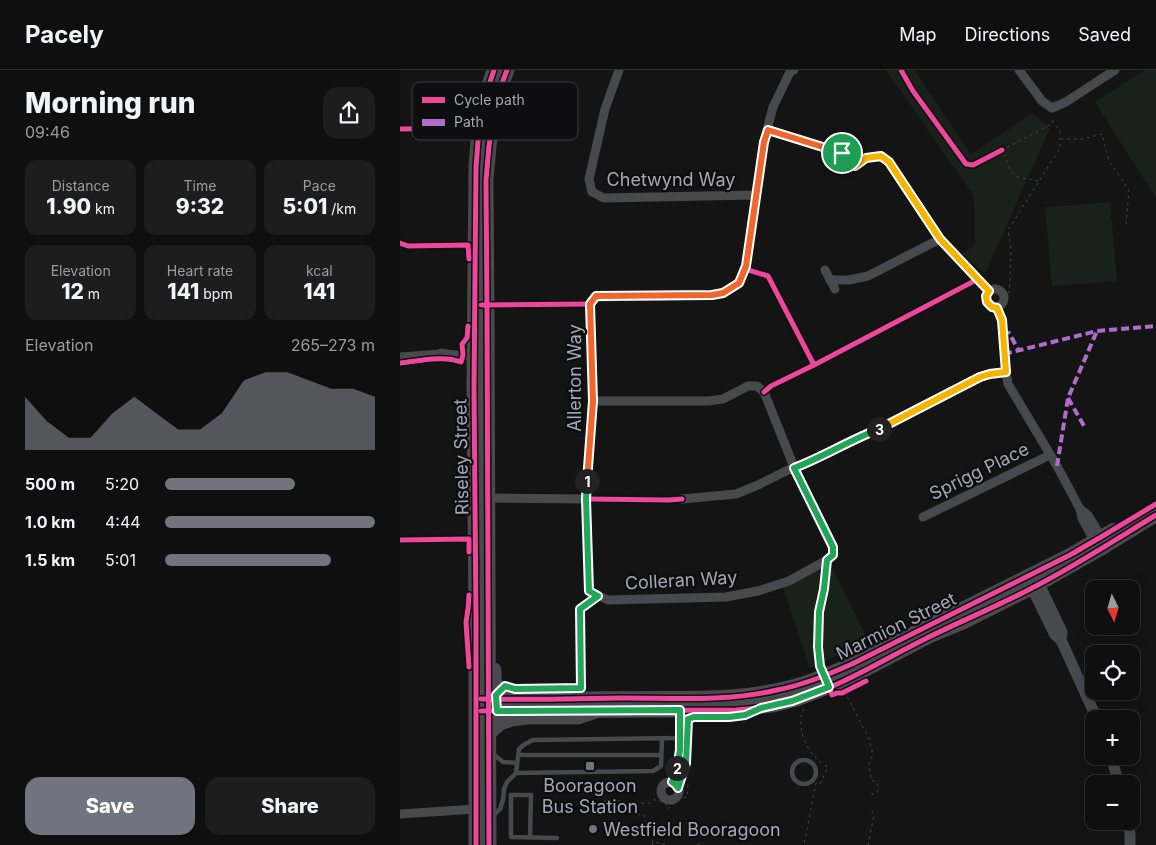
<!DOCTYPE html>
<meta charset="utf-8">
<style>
:root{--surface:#0f0f0f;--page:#1d1d1d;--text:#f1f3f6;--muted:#9b9c9e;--line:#2f2f2f;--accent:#71747e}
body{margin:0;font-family:Inter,sans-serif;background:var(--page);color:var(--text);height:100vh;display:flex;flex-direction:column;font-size:19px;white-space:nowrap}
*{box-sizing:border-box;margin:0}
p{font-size:16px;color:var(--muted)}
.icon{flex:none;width:28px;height:28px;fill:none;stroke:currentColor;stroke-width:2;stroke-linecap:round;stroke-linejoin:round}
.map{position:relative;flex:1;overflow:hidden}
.side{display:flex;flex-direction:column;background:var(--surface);width:400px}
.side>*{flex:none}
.needle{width:32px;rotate:175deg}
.tools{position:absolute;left:685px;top:510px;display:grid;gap:10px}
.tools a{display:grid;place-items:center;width:55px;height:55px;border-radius:10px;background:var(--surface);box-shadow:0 2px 12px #0003,0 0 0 1px var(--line);font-size:25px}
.pin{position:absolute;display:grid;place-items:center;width:42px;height:42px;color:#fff;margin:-21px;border:2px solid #fff;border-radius:50%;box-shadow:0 1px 5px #0007}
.km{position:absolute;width:25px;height:25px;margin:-12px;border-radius:50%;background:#222;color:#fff;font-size:14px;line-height:25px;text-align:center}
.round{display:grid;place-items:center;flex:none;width:52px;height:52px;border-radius:15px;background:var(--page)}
.head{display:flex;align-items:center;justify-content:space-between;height:85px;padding:0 25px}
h1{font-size:28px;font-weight:800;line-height:38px}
.metrics{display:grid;grid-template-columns:repeat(3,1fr);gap:8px;height:85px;padding:5px 25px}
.metrics div{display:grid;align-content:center;border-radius:12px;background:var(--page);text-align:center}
.metrics b{font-size:21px;font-weight:800}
.metrics small{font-size:14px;font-weight:400}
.metrics p{font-size:14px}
.chart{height:140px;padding:10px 25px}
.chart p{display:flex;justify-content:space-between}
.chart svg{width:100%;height:90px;margin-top:5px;fill:var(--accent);opacity:.7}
.primary-button{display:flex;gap:10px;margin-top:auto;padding:10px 25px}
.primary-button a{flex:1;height:58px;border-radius:15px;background:var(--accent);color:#fff;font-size:20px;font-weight:800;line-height:58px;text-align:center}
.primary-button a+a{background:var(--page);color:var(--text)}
ul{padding:0 25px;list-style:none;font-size:16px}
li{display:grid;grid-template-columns:80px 60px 1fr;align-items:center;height:38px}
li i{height:12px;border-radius:6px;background:var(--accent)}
header{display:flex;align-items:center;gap:30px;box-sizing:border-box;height:70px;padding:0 25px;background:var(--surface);border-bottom:1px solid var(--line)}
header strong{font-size:24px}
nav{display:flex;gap:28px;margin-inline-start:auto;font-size:18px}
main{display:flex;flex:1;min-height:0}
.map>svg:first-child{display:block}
.green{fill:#19211b}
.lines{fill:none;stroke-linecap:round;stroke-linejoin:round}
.path{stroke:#494a4e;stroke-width:1;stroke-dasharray:2.5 4;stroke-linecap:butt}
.service{stroke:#47494d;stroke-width:4.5}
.minor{stroke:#47494d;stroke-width:9}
.tertiary{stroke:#47494d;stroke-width:11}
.primary{stroke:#4a4a4e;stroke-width:14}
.trunk{stroke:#4a4a4e;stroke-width:15}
.quiet{stroke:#b06ccc;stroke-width:4;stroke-dasharray:8 4;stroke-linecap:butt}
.cycleway-casing{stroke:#0e0e10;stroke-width:8}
.cycleway{stroke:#ed469a;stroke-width:5}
.split-1-casing{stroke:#fff;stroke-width:10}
.split-2-casing{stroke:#fff;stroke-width:10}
.split-3-casing{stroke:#fff;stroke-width:10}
.split-4-casing{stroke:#fff;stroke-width:10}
.split-1{stroke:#f0652b;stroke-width:6}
.split-2{stroke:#22a559;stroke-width:6}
.split-3{stroke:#22a559;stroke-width:6}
.split-4{stroke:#f5b400;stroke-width:6}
.poi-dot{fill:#71747e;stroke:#0e0e10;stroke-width:2}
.labels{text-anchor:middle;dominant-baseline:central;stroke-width:4.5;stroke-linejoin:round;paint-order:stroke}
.street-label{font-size:18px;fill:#a3a8b7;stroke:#0e0e10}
.poi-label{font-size:18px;fill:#a3a8b7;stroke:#0e0e10}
.key{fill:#0e0e10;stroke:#3b3c42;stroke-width:1}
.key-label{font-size:14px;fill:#a3a8b7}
</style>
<header>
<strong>Pacely</strong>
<nav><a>Map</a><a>Directions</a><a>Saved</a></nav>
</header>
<main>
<section class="side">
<div class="head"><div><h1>Morning run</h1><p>09:46</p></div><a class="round"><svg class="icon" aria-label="share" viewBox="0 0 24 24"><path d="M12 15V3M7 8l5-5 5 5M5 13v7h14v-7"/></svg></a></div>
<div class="metrics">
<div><p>Distance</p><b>1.90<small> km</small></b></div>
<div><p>Time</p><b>9:32</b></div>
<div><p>Pace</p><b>5:01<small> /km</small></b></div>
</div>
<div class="metrics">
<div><p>Elevation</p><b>12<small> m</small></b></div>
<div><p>Heart rate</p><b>141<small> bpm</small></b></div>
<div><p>kcal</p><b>141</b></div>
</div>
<div class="chart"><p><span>Elevation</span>265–273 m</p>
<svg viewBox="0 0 160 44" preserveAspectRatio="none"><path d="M0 44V18L10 30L20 38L30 38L40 26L50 18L60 26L70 34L80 34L90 26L100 10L110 6L120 6L130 10L140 14L150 14L160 18V44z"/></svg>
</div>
<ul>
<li><b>500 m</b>5:20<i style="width:62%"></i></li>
<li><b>1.0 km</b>4:44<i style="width:100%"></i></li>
<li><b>1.5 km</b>5:01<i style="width:79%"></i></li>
</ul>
<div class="primary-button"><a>Save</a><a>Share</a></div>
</section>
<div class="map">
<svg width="756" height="775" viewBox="0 0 756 775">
<rect width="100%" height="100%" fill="#141414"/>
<g class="green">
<polygon points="486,0 514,0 571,84 632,43 650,58 585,204 562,184 575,174 574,126"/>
<polygon points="745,0 756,0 756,128 695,32"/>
<polygon points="710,132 717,211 652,216 645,137"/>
<polygon points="430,494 468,571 410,598 383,517"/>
</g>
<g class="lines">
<g class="path">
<polyline points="661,69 683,69 702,64 709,91 729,120 726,154"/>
<polyline points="638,111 617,107 611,101 602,80 653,53 652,47"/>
<polyline points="605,229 609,223 610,212 611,178 608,160 660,78 660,60 653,53"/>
<polyline points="420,596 418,577 419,542 424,519 426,501"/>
<polyline points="442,623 444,625 448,628 469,669 472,680 472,687 469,693 471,710 477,712 478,716 477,723 474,724 471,724"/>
<path d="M404 639C396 653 404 676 415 687 419 690 423 694 428 697L420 714 416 713 404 775"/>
<polyline points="143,710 143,716 236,717"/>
<polyline points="253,772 244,745 204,739 203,731 220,731 222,734 250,733 253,730 258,730 266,734 267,739 282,728 287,727 288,715"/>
<polyline points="252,775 253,772 269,775"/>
<polyline points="298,775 298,774 303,775"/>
<polyline points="468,775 474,745 470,738"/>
</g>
<g class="service">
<polyline points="93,684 103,692 117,693"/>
<polyline points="118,685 261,685"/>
<circle cx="404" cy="702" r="12"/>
<polyline points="116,703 119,679 125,674 133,670 279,668"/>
<polyline points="93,746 100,739 103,730 104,719 107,712 116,703 253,701 261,696 262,669"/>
<polyline points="130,767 131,725 111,725 111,767 157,768"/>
</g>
<g class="minor">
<polyline points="219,0 205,39 189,109 192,122 204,128 356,125"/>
<polyline points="619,0 642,31 652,38 666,32 715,0"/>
<polyline points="455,96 466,88 481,86 489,92 540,169 589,221"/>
<polyline points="425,200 435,219"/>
<polyline points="430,210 449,210 468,206 540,169"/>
<circle cx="595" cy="228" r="9"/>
<polyline points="597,238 602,250 606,302 608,314 657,396 680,439 682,448 697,476"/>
<polyline points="0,287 41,284"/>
<polyline points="193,331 308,331 323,329 348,316 357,316 364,322 394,397 433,477 433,485 427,490 389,511 358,521 326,527 208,530 189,521 186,429 193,331 190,234 196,227 312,225 323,223 339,213 346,196 364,71 373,37 390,2 394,0"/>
<polyline points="478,359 580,307 590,303 606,302"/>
<polyline points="84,428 186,429"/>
<polyline points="282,429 336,424 358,415 394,397"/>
<polyline points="680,439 688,445 703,470"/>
<polyline points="523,447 650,385"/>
<polyline points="273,712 279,695 280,636"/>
<circle cx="270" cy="721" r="9"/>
<path d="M278 718C288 691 288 664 288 636"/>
<polyline points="0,744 76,739"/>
</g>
<g class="tertiary">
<path d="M41 284C55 287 68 288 79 277"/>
<polyline points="636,508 662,562 661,570"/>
<polyline points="628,510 655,565 661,570 697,649"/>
<polyline points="711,686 719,714"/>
<polyline points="728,751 730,764 730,775"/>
</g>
<g class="primary">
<polyline points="77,629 120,629"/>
<path d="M142 629C184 628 225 628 267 628 304 628 341 628 377 620 403 615 427 605 452 594L670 485 713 460"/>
<polyline points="186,641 336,640 375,635 398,629 444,611 530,566 564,552 632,518 699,480 756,445"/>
<polyline points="78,642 129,641"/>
</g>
<g class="trunk">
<path d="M94 600V612C98 617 101 621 107 624 119 629 139 628 152 629"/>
<polyline points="88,664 100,653 112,649 127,647 178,647 196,641"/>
<polyline points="76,775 76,546 74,318 76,97 79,58 87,21 94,0"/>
<polyline points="89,775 87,239 86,110 89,76 96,29 107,0"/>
</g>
<g class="quiet">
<polyline points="602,262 609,263 619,281"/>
<polyline points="604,284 697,261 756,256"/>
<polyline points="668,328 684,356"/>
<polyline points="657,396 668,328 697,261"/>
</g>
<defs>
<g id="cycleway">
<polyline points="501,0 513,21 566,94 573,95 602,80"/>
<polyline points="0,59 85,58"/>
<polyline points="368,60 442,83 455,96"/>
<polyline points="0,173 8,176 68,175 69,189"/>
<polyline points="345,199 368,206 414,295"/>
<polyline points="81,235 190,234"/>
<path d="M0 293C18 291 44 285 61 292L63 285 62 274 67 268 68 256"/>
<polyline points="364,322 371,316 414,295 578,209"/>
<path d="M394 397C423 387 449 370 478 359"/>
<polyline points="186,429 269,430 282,429"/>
<polyline points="0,470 69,469 69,482"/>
<polyline points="69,525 68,539 66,552 69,597"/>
<polyline points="420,596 432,625 437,623 442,623 466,611"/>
<path d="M81 629C128 630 175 629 222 628 273 628 326 632 377 620 403 615 427 605 452 594L670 485 701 467 756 434"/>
<polyline points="97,636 97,625 105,616 115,619 181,618 180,539 198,526"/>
<path d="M81 641 336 640C355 639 374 636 392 631 441 617 484 589 529 567 563 550 598 536 632 518 675 496 715 470 756 445"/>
<polyline points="76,775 76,546 74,318 76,97 79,58 87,21 94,0"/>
<polyline points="89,775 87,239 86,110 89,76 96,29 107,0"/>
</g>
</defs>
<use href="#cycleway" class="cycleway-casing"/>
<use href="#cycleway" class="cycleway"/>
</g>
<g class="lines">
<defs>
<polyline id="split-1" points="187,411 193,331 190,234 196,226 312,225 323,223 339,213 346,196 364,72 368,60 442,83"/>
<polyline id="split-2" points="187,411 186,429 189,521 198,526 180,539 181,618 115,619 105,616 96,625 97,641 280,640 280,680 277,698"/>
<path id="split-3" d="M277 698 272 712 275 714 278 718 286 693 288 649 294 647H329L345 645 361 638 392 631 429 617 420 596 418 577 419 542 424 519 427 490 433 485V477L394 398C423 387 450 370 479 359"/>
<polyline id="split-4" points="442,83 455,96 466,88 481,86 489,92 540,169 589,221 586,226 587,232 592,237 597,238 602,250 606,302 590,304 580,307 479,359"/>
</defs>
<use href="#split-1" class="split-1-casing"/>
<use href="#split-2" class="split-2-casing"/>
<use href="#split-3" class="split-3-casing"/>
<use href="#split-4" class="split-4-casing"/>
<use href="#split-1" class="split-1"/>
<use href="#split-2" class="split-2"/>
<use href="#split-3" class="split-3"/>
<use href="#split-4" class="split-4"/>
</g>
<g class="poi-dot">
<rect x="185" y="691" width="10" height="10" rx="2.5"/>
<circle cx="193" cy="759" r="5"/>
</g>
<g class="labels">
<g class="street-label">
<text x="271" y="109">Chetwynd Way</text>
<text transform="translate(174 308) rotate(-90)">Allerton Way</text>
<text transform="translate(61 387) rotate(-91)">Riseley Street</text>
<text transform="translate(579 401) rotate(-26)">Sprigg Place</text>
<text transform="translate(281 510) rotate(-3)">Colleran Way</text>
<text transform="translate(496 556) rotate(-26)">Marmion Street</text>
</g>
<g class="poi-label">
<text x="190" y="715">Booragoon<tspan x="190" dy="21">Bus Station</tspan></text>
<text x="203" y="759" text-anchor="start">Westfield Booragoon</text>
</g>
</g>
<rect x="12" y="12" width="166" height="58" rx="8" class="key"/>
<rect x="22" y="27" width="23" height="6" fill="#ed469a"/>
<rect x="22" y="49" width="23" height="7" fill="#b06ccc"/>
<g class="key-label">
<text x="54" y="35">Cycle path</text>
<text x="54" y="57">Path</text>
</g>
</svg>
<div class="tools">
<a><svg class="needle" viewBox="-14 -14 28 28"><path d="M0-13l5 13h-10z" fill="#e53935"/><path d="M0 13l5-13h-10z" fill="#9b9c9e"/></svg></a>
<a><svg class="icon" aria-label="locate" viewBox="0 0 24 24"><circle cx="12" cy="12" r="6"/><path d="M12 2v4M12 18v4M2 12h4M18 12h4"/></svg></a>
<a>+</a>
<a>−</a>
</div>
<div class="pin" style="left:442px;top:83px;background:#1e9e55"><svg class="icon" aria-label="arrive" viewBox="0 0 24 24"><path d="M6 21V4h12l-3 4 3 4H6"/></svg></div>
<b class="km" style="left:187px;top:411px">1</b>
<b class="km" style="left:277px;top:698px">2</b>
<b class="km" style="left:479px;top:359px">3</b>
</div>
</main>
